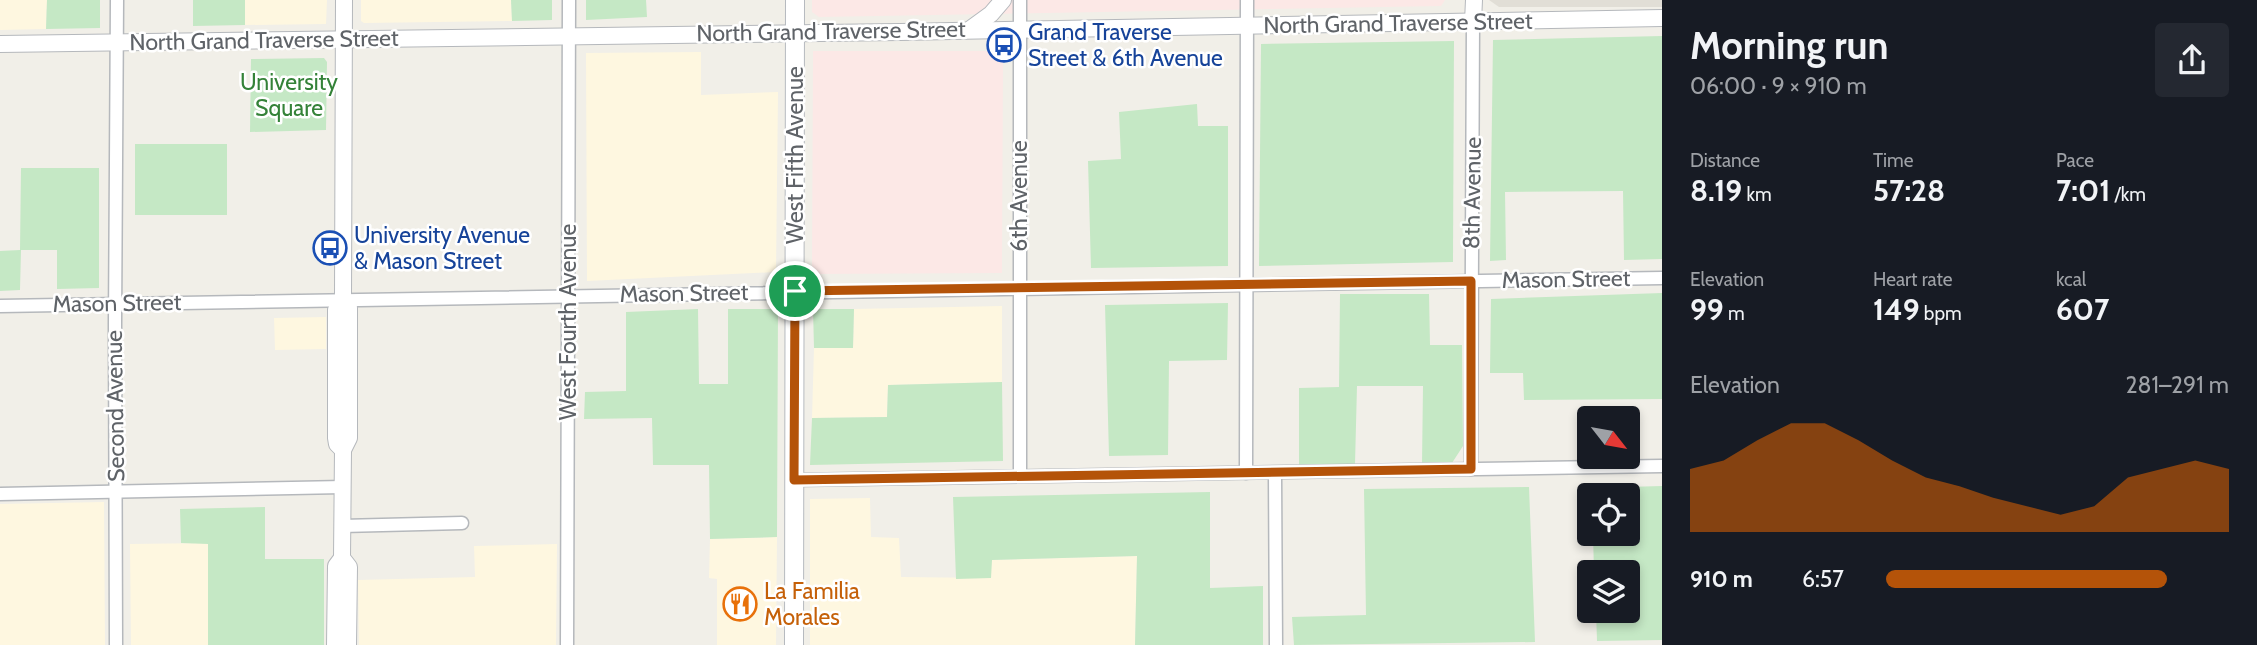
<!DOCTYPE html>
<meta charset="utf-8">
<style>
:root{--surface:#171b24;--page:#242831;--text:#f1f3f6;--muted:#9ea1a6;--accent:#b45309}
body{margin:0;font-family:Cabin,sans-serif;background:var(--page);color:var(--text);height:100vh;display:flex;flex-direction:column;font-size:26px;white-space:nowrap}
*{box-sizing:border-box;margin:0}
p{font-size:23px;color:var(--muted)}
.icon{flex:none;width:38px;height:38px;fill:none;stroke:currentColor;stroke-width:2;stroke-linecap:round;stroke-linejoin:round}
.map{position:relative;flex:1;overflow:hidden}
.sheet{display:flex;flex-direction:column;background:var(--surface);width:595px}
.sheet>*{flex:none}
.needle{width:46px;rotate:121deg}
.controls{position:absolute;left:1577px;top:406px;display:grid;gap:14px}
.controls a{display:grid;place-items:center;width:63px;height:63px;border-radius:7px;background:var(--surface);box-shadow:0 4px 10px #0003;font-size:35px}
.pin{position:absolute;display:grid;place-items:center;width:60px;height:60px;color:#fff;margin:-30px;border:4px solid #fff;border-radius:50%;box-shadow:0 2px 7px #0007}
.round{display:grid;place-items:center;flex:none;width:74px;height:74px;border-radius:7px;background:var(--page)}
.overview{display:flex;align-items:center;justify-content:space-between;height:119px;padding:0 28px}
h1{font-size:38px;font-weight:800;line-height:52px}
.stats{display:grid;grid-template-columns:repeat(3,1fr);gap:10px;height:119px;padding:7px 28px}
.stats div{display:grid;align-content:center}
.stats b{font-size:30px;font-weight:800}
.stats small{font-size:19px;font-weight:400}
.stats p{font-size:19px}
.chart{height:196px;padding:14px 28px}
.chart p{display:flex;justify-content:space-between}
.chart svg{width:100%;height:126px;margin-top:7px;fill:var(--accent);opacity:.7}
ul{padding:0 28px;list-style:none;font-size:23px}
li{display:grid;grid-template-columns:112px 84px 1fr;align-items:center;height:52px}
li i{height:18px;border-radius:9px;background:var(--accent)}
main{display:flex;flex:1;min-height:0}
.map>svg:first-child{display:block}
.commercial{fill:#fef7e0}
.education{fill:#e1ded6}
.medical{fill:#fce8e6}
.green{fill:#c5e8c5}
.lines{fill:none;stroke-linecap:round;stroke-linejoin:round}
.minor-casing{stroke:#b5b8bc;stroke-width:15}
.tertiary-casing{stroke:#b5b8bc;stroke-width:18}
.secondary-casing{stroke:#b6babf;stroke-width:20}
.minor{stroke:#fff;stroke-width:12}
.tertiary{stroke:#fff;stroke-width:16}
.secondary{stroke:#fff;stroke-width:18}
.route-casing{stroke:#fff;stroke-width:14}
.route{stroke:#b45309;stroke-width:9}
.labels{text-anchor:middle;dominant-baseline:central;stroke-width:5;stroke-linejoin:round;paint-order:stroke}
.street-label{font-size:23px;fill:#5f6368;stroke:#fff}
.transit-label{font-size:23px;fill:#164399;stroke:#fff;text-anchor:start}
.park-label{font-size:23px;fill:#348238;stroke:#fff}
.food-label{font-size:23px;fill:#c56008;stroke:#fff;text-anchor:start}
</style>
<main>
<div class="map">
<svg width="1662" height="645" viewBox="0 0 1662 645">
<rect width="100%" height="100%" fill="#f1efe8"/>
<g class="commercial">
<polygon points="0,0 47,0 46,29 0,30"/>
<polygon points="245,0 327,0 326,24 245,25"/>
<polygon points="361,0 511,0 512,21 364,23 361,21"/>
<polygon points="701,52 701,95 778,92 776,272 587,281 586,53"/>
<polygon points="1002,306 1002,382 888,385 887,417 812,418 814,348 853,348 854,309"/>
<polygon points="326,317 326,349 275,350 274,318"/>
<polygon points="870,498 871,537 899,538 901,577 991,578 991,560 1137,556 1135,645 810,645 810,499"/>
<polygon points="104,502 105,645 0,645 0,504"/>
<polygon points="777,537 776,645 717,645 717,579 709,578 710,539"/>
<polygon points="208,543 208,645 131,645 130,544"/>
<polygon points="557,544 556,645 359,645 358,580 475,577 474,546"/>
</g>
<polygon class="education" points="1489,0 1662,0 1662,7 1499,7"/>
<g class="medical">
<polygon points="812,0 1445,0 1441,6 819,17 812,12"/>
<polygon points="813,51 1003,51 1002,273 812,274"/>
</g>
<g class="green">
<polygon points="47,0 100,0 100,28 46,29"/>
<polygon points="193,0 245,0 245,25 193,26"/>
<polygon points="511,0 552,0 552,20 512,21"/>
<polygon points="586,0 646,0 647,17 586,20"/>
<polygon points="1662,36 1662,259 1624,260 1623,191 1505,192 1506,260 1490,261 1493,40"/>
<polygon points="1454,41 1453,262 1259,266 1261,44"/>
<polygon points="324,58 327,62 326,130 250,132 251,59"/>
<polygon points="1197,104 1198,126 1228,126 1228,266 1091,268 1088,161 1121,159 1119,112"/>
<rect x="135" y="144" width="92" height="71"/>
<polygon points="21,168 99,168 99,288 57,289 57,250 21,250 20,290 0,291 0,251 20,250"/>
<polygon points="1662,293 1662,399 1524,400 1523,373 1490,373 1491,299"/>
<polygon points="1340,294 1429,294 1430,345 1462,345 1463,446 1452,463 1422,464 1423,386 1357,386 1355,464 1299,468 1299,388 1339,387"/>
<polygon points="1228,303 1227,360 1169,361 1168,455 1109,456 1105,305"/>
<polygon points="698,309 699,384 728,384 728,309 778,309 777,537 710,539 709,465 653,465 652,418 584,419 585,392 626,391 626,312"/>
<polygon points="813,309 854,309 853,348 814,348"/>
<polygon points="1002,382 1003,461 810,465 812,418 887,417 888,385"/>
<polygon points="1662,486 1662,640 1597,641 1596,611 1628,611 1628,572 1594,572 1593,534 1628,534 1628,495 1591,495 1591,488"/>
<polygon points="1529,487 1535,642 1294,645 1292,617 1366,615 1364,489"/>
<polygon points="1210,492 1210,588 1263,586 1263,645 1135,645 1137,556 992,560 991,578 956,579 953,497"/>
<polygon points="265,507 265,559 324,559 324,645 208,645 208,544 181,543 180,509"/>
</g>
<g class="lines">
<defs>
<g id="minor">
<polyline points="0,306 1662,278"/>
<polyline points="1471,469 1473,22"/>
<polyline points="1246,473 1247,0"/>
<polyline points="1275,473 1276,645"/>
<polyline points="1020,476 1020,0"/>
<polyline points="794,480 1662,466"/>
<polyline points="0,494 343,487"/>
<polyline points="342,526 462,523"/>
<polyline points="116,645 115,324 117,0"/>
<polyline points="567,645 569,0"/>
</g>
<g id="tertiary">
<polyline points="1473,22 1474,0"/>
<polyline points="969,30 991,14 1003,0"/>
<polyline points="0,44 900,32 1662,18"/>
<polyline points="343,450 337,444 336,438 336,310 343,299 344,0"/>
<polyline points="342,558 349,567 348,645"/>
<polyline points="335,645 336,566 342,558 343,450 349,438 349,308 343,299"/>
</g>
<polyline id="secondary" points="794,645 795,0"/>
</defs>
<use href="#minor" class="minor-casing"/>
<use href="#tertiary" class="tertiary-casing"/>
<use href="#secondary" class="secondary-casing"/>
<use href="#minor" class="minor"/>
<use href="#tertiary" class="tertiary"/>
<use href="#secondary" class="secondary"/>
</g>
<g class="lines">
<defs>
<polygon id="route" points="1471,281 1471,469 794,480 795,291"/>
</defs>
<use href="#route" class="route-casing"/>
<use href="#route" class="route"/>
</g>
<defs>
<symbol id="bus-ring" viewBox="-11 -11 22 22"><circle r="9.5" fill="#fff" stroke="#1a4fb4" stroke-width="1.5"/><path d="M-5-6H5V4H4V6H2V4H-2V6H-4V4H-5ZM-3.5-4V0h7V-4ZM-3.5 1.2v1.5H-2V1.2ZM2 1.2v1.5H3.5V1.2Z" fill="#1a4fb4"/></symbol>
<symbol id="restaurant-ring" viewBox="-11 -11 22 22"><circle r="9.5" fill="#fff" stroke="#e8710a" stroke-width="1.5"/><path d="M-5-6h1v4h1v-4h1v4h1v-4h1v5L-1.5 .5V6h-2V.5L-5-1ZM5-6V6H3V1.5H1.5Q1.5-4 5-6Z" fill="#e8710a"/></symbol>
</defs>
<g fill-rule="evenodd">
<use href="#bus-ring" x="985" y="26" width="38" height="38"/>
<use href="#bus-ring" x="311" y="229" width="38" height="38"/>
<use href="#restaurant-ring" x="721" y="585" width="38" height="38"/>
</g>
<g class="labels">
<g class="street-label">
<text transform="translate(1398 23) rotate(-1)">North Grand Traverse Street</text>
<text transform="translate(831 31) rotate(-1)">North Grand Traverse Street</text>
<text transform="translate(264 40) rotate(-1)">North Grand Traverse Street</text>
<text transform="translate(795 155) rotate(-90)">West Fifth Avenue</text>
<text transform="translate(1472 193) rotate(-89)">8th Avenue</text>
<text transform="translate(1019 196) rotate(-90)">6th Avenue</text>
<text transform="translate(1566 279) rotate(-1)">Mason Street</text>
<text transform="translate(684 293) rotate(-1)">Mason Street</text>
<text transform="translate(117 303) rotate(-1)">Mason Street</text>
<text transform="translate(568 322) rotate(-90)">West Fourth Avenue</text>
<text transform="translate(115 406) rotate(-91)">Second Avenue</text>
</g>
<g class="transit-label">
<text x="1028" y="32">Grand Traverse<tspan x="1028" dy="26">Street &amp; 6th Avenue</tspan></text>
<text x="354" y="235">University Avenue<tspan x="354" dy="26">&amp; Mason Street</tspan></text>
</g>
<g class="park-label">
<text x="289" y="82">University<tspan x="289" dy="26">Square</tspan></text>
</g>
<g class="food-label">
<text x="764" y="591">La Familia<tspan x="764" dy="26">Morales</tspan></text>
</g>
</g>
</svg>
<div class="controls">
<a><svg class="needle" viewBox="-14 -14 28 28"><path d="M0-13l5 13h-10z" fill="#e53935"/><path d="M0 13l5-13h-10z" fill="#9ea1a6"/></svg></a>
<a><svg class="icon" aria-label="locate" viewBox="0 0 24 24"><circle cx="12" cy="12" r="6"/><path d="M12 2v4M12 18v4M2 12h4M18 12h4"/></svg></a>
<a><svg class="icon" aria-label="layers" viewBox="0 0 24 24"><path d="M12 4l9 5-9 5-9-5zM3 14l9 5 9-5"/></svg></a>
</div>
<div class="pin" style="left:795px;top:291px;background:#1e9e55"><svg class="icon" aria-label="arrive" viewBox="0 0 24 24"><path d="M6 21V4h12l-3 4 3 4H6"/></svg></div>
</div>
<section class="sheet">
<div class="overview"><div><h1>Morning run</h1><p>06:00 · 9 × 910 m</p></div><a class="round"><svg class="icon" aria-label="share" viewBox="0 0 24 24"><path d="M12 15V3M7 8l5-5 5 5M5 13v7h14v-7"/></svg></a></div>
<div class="stats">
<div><p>Distance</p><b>8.19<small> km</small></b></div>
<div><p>Time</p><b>57:28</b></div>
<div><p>Pace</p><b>7:01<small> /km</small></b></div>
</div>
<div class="stats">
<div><p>Elevation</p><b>99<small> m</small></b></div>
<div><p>Heart rate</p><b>149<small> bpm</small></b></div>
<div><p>kcal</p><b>607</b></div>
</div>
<div class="chart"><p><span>Elevation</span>281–291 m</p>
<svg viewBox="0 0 160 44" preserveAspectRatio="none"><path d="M0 44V22L10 19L20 12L30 6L40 6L50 12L60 19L70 25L80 28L90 32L100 35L110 38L120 35L130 25L140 22L150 19L160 22V44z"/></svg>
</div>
<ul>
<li><b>910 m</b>6:57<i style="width:82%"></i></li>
</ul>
</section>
</main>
